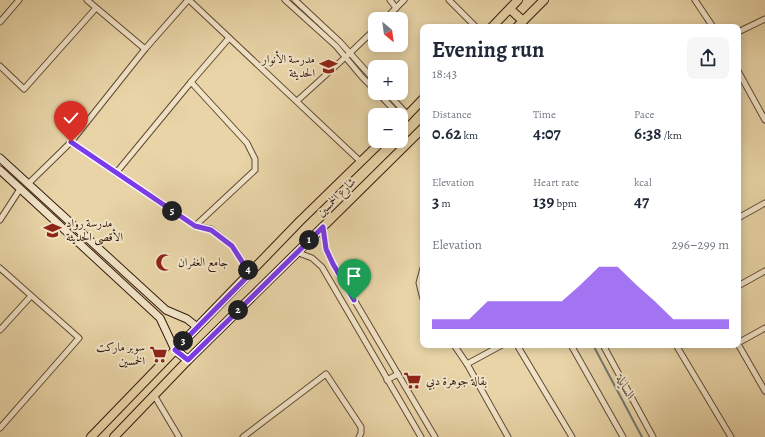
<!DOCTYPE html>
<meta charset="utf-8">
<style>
:root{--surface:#fff;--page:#f6f6f7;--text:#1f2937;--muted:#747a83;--accent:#7c3aed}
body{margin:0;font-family:Alegreya,Amiri,serif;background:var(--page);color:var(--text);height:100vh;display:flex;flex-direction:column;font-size:15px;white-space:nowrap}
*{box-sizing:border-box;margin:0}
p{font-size:13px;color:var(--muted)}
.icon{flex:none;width:22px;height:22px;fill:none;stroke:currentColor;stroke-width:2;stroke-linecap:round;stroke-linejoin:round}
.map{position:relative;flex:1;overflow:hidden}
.panel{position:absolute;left:420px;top:24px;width:321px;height:324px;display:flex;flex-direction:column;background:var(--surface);border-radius:8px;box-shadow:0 2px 10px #0003}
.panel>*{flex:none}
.needle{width:26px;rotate:151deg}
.buttons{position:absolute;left:368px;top:12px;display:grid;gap:8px}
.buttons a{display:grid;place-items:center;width:40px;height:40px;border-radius:8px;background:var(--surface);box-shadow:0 2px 10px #0003;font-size:20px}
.pin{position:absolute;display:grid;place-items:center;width:34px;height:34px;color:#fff;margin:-41px -17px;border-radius:50% 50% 50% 0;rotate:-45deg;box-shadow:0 0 4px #0007}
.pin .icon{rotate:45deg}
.km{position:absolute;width:20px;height:20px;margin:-10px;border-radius:50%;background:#222;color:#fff;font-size:11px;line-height:20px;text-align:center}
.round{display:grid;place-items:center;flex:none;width:42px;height:42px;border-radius:8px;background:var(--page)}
.summary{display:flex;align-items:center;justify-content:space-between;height:68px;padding:0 12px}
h1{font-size:22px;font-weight:700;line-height:30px}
.figures{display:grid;grid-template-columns:repeat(3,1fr);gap:6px;height:68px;padding:4px 12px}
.figures div{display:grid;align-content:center}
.figures b{font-size:17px;font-weight:700}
.figures small{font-size:11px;font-weight:400}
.figures p{font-size:11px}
.chart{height:112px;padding:8px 12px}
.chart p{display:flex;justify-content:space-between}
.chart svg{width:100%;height:72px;margin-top:4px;fill:var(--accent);opacity:.7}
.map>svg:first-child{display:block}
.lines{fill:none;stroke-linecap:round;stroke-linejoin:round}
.stream{stroke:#737870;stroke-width:2}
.street-casing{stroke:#624934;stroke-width:7}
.secondary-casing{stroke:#361b0e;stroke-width:9}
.primary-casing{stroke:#361b0e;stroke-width:10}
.street{stroke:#f0e3c6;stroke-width:5}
.secondary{stroke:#f0e3c6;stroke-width:7}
.primary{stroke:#e8d4a7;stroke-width:8}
.route-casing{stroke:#fff;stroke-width:8}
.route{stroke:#7c3aed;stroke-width:5}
.labels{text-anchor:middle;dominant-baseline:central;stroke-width:4;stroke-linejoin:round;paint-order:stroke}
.poi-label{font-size:12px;fill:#361b0e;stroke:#f0e3c6;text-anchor:start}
.street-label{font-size:12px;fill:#361b0e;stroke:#f0e3c6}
.water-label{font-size:13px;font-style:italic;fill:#544a3f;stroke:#f0e3c6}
</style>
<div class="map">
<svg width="765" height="437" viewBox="0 0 765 437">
<rect width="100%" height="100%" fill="#e8d4a7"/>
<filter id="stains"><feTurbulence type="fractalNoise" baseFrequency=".005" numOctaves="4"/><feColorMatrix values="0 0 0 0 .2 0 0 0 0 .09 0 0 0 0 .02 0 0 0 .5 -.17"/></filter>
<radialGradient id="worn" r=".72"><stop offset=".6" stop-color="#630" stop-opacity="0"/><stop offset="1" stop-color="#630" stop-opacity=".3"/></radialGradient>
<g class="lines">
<polyline class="stream" points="593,345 642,437"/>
<defs>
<g id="street">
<polyline points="87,0 145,49"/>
<polyline points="189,0 361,162"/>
<polyline points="285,0 336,46 362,77 375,90"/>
<polyline points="295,0 340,42 375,81"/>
<polyline points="390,0 396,8"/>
<polyline points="449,0 476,27"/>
<polyline points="695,0 713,27"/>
<polyline points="385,19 404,0"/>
<polyline points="0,22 19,0"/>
<polyline points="738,32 765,19"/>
<polyline points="0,66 24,89 96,8"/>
<polyline points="738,71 765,120"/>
<polyline points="378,93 399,115"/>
<polyline points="387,93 408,115"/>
<polyline points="297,101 350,53 375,29"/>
<polyline points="71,142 195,226 211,229 232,246 250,273"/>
<polyline points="116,173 191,82"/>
<polyline points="28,184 71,142 145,49 188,0"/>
<polyline points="738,218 765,203"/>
<polyline points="0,220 20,189"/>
<polyline points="195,226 255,170 255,159 247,143 191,82 229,38"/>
<polyline points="323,227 326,249 333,264 435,437"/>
<polyline points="296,252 312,258 322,267 421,437"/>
<polyline points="0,268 79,338 0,428"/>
<polyline points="423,268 419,283 423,299"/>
<polyline points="738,286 765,271"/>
<polyline points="0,330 31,296"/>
<polyline points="738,343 765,328"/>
<polyline points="738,344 765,391"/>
<polyline points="454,345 467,364 508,437"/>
<polyline points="517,345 572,437"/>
<polyline points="571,345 623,437"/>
<polyline points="603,345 653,437"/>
<polyline points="676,345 731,437"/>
<polyline points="467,364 502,345"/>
<polyline points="387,380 398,374"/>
<polyline points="154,395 179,437"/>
<polyline points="243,437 326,374 361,427 361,433 359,437"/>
</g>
<g id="secondary">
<polyline points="0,158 166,310 187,319 197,327"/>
<polyline points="0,170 160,318 175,350"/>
</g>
<g id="primary">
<polyline points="510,9 523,21"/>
<polyline points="492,27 518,0"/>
<polyline points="517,27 544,0"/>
<polyline points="401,122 423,99"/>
<polyline points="175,350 188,360"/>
<polyline points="91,437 300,221 382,141"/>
<polyline points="114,437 188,360 423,128"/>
</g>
</defs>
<use href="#street" class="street-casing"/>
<use href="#secondary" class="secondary-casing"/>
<use href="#primary" class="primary-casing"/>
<use href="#street" class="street"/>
<use href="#secondary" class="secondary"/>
<use href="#primary" class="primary"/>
</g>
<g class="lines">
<defs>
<polyline id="route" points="71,142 195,226 211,230 232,246 250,274 175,350 188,360 323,227 326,249 333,264 354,300"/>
</defs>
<use href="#route" class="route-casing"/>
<use href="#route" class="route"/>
</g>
<defs>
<symbol id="school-bare" viewBox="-9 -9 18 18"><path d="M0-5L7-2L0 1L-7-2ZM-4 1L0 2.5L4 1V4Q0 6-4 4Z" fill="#8f2418" stroke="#f0e3c6" stroke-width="2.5" paint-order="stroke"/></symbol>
<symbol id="mosque-bare" viewBox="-9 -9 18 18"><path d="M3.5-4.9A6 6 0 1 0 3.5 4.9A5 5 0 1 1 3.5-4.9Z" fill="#8f2418" stroke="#f0e3c6" stroke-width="2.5" paint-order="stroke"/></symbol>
<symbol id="supermarket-bare" viewBox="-9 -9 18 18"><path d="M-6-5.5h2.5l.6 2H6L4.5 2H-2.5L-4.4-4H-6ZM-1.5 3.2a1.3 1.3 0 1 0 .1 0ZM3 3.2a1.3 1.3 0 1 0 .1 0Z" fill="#8f2418" stroke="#f0e3c6" stroke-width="2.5" paint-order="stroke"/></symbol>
</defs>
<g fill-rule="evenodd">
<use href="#school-bare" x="316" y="54" width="25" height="25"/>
<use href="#school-bare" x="40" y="218" width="25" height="25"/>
<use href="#mosque-bare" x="152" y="250" width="25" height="25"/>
<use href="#supermarket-bare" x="146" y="342" width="25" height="25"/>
<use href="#supermarket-bare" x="400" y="368" width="25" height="25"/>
</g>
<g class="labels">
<g class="poi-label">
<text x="315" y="59" text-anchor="end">مدرسة الأنوار<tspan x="315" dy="14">الحديثة</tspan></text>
<text x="66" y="223">مدرسة رواد<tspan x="66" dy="14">الأقصى الحديثة</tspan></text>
<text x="178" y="262">جامع الغفران</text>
<text x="145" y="347" text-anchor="end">سوبر ماركت<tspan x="145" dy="14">الخمسين</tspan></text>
<text x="426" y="381">بقالة جوهرة دبي</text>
</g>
<g class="street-label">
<text transform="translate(336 197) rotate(-45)">شارع الخمسين</text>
</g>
<g class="water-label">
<text transform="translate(626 387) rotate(62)">السايلة</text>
</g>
</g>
<rect width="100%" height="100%" filter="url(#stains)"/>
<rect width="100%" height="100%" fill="url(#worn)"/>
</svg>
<div class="buttons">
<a><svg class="needle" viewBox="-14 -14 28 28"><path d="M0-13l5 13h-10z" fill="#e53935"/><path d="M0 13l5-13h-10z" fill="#747a83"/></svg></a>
<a>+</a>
<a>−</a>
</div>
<div class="pin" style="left:354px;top:300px;background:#1e9e55"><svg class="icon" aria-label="arrive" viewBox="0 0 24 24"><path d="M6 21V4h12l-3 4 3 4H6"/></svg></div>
<div class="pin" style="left:71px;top:142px;background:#d93025"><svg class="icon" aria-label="check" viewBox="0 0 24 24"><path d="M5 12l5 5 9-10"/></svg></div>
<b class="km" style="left:309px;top:240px">1</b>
<b class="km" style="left:238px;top:310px">2</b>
<b class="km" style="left:183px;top:341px">3</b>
<b class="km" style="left:248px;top:270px">4</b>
<b class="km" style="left:172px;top:211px">5</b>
<section class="panel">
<div class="summary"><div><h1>Evening run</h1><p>18:43</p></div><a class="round"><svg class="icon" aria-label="share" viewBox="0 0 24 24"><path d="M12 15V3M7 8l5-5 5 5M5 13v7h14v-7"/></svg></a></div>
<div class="figures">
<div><p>Distance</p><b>0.62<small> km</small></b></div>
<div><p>Time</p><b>4:07</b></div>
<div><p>Pace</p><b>6:38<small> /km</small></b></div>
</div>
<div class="figures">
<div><p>Elevation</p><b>3<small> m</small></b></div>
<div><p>Heart rate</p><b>139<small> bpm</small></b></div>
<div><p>kcal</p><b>47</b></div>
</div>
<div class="chart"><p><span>Elevation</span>296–299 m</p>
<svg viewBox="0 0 160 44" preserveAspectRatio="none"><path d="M0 44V38L10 38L20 38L30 27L40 27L50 27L60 27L70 27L80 17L90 6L100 6L110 17L120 27L130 38L140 38L150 38L160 38V44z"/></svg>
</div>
</section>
</div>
